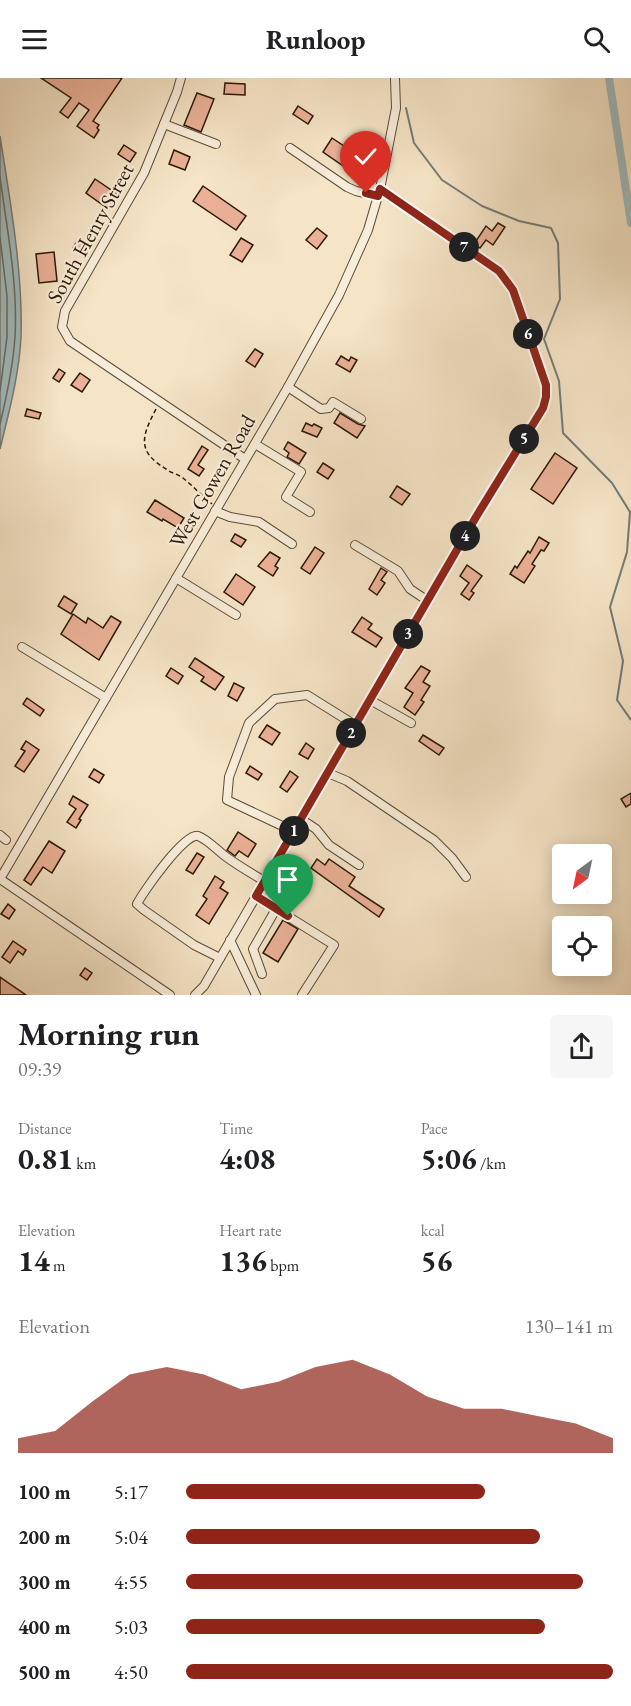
<!DOCTYPE html>
<meta charset="utf-8">
<style>
:root{--surface:#fff;--page:#f6f6f6;--text:#202124;--muted:#757577;--accent:#8f2418}
body{margin:0;font-family:"EB Garamond",serif;background:var(--page);color:var(--text);height:100vh;display:flex;flex-direction:column;font-size:22px;white-space:nowrap}
*{box-sizing:border-box;margin:0}
p{font-size:20px;color:var(--muted)}
.icon{flex:none;width:33px;height:33px;fill:none;stroke:currentColor;stroke-width:2;stroke-linecap:round;stroke-linejoin:round}
.map{position:relative;height:917px;overflow:hidden}
.side{display:flex;flex-direction:column;background:var(--surface);flex:1}
.side>*{flex:none}
.needle{width:39px;rotate:213deg}
.tools{position:absolute;left:552px;top:766px;display:grid;gap:12px}
.tools a{display:grid;place-items:center;width:60px;height:60px;border-radius:6px;background:var(--surface);box-shadow:0 3px 15px #0003;font-size:30px}
.pin{position:absolute;display:grid;place-items:center;width:51px;height:51px;color:#fff;margin:-62px -26px;border-radius:50% 50% 50% 0;rotate:-45deg;box-shadow:0 0 6px #0007}
.pin .icon{rotate:45deg}
.km{position:absolute;width:30px;height:30px;margin:-15px;border-radius:50%;background:#222;color:#fff;font-size:16px;line-height:30px;text-align:center}
.round{display:grid;place-items:center;flex:none;width:63px;height:63px;border-radius:6px;background:var(--page)}
.overview{display:flex;align-items:center;justify-content:space-between;height:102px;padding:0 18px}
h1{font-size:33px;font-weight:700;line-height:45px}
.stats{display:grid;grid-template-columns:repeat(3,1fr);gap:9px;height:102px;padding:6px 18px}
.stats div{display:grid;align-content:center}
.stats b{font-size:30px;font-weight:700}
.stats small{font-size:16px;font-weight:400}
.stats p{font-size:16px}
.chart{height:168px;padding:12px 18px}
.chart p{display:flex;justify-content:space-between}
.chart svg{width:100%;height:108px;margin-top:6px;fill:var(--accent);opacity:.7}
ul{padding:0 18px;list-style:none;font-size:20px}
li{display:grid;grid-template-columns:96px 72px 1fr;align-items:center;height:45px}
li i{height:15px;border-radius:8px;background:var(--accent)}
header{display:flex;justify-content:space-between;align-items:center;height:78px;padding:0 18px;background:var(--surface);font-size:27px;font-weight:700}
.map>svg:first-child{display:block}
.water{fill:#a2bcc0;stroke:#737b76;stroke-width:1.5}
.lines{fill:none;stroke-linecap:round;stroke-linejoin:round}
.shore{stroke:#676a63;stroke-width:1.5}
.stream{stroke:#737b76;stroke-width:2}
.canal{stroke:#a2bcc0;stroke-width:8}
.building{fill:#ebb198;stroke:#2c1906;stroke-width:1.5}
.minor-casing{stroke:#5e4c36;stroke-width:10}
.path{stroke:#2c1906;stroke-width:1.5;stroke-dasharray:4.5 3;stroke-linecap:butt}
.minor{stroke:#f8edda;stroke-width:8}
.route-casing{stroke:#fff;stroke-width:12}
.route{stroke:#8f2418;stroke-width:8}
.labels{text-anchor:middle;dominant-baseline:central;stroke-width:4.5;stroke-linejoin:round;paint-order:stroke}
.street-label{font-size:21px;fill:#2c1906;stroke:#f8edda}
</style>
<header><svg class="icon" aria-label="menu" viewBox="0 0 24 24"><path d="M4 6h16M4 12h16M4 18h16"/></svg>Runloop<svg class="icon" aria-label="search" viewBox="0 0 24 24"><circle cx="10" cy="10" r="6"/><path d="M15 15l6 6"/></svg></header>
<div class="map">
<svg width="631" height="917" viewBox="0 0 631 917">
<rect width="100%" height="100%" fill="#f5e4c6"/>
<filter id="stains"><feTurbulence type="fractalNoise" baseFrequency=".00333" numOctaves="4"/><feColorMatrix values="0 0 0 0 .2 0 0 0 0 .09 0 0 0 0 .02 0 0 0 .5 -.17"/></filter>
<radialGradient id="worn" r=".72"><stop offset=".6" stop-color="#630" stop-opacity="0"/><stop offset="1" stop-color="#630" stop-opacity=".3"/></radialGradient>
<path class="water" d="M0 58C10 122 23 194 21 259 19 297 9 334 0 371Z"/>
<g class="lines">
<g class="shore">
<path d="M0 99C7 152 18 206 15 259 13 288 7 317 0 346"/>
<polyline points="0,159 7,218 7,259 0,313"/>
</g>
<polyline class="stream" points="406,30 414,65 442,102 482,128 519,143 551,150 558,165 560,221 544,261 559,303 563,355 612,405 630,434 627,474 610,529 623,583 617,622 631,642"/>
<polyline class="canal" points="609,0 631,145"/>
</g>
<g class="building">
<polygon points="41,0 122,0 93,43 99,47 97,50 99,52 94,60 77,48 89,32 79,25 68,40 60,34 71,20"/>
<polygon points="225,5 245,6 245,17 224,16"/>
<polygon points="197,15 214,21 201,54 184,47"/>
<polygon points="298,28 313,38 308,46 293,36"/>
<polygon points="332,60 359,78 349,92 323,74"/>
<polygon points="124,67 136,75 130,84 118,76"/>
<polygon points="174,72 190,79 185,92 169,86"/>
<polygon points="95,101 117,116 107,130 86,115"/>
<polygon points="203,108 246,138 236,152 193,123"/>
<polygon points="498,145 505,149 493,167 486,162 480,170 474,166 486,148 492,153"/>
<polygon points="317,150 327,158 317,171 306,162"/>
<polygon points="241,160 253,167 242,184 230,177"/>
<polygon points="77,163 87,169 83,176 73,170"/>
<polygon points="54,174 57,203 39,205 36,176"/>
<polygon points="255,271 263,276 255,289 246,283"/>
<polygon points="341,278 349,283 351,279 357,282 350,294 336,286"/>
<polygon points="59,291 65,295 59,304 53,300"/>
<polygon points="80,295 90,302 82,314 71,307"/>
<polygon points="27,331 41,335 39,341 25,338"/>
<polygon points="340,335 358,346 365,348 357,360 334,345"/>
<polygon points="306,345 312,348 314,346 322,350 317,359 302,353"/>
<polygon points="288,364 306,375 299,386 287,379 289,375 284,371"/>
<polygon points="202,368 208,372 198,387 204,391 199,398 188,391"/>
<polygon points="555,375 577,390 553,426 531,411"/>
<polygon points="323,385 334,392 328,401 317,394"/>
<polygon points="397,408 410,416 402,427 390,419"/>
<polygon points="155,422 184,440 178,450 163,441 162,443 147,434"/>
<polygon points="235,456 246,462 241,469 231,463"/>
<polygon points="539,459 549,465 544,473 541,472 532,486 535,488 524,505 510,496 515,488 517,490 528,473 530,475"/>
<polygon points="315,469 324,475 310,496 301,490"/>
<polygon points="270,474 280,480 275,488 278,490 273,498 258,488"/>
<polygon points="467,487 482,498 471,513 474,515 469,522 461,516 469,505 460,498"/>
<polygon points="381,490 387,494 381,502 385,505 377,517 369,511"/>
<polygon points="236,496 255,509 243,527 224,514"/>
<polygon points="64,518 77,526 71,536 58,528"/>
<polygon points="73,536 86,545 88,540 103,550 111,538 121,544 99,582 61,556"/>
<polygon points="362,539 372,546 368,551 382,560 376,569 352,554"/>
<polygon points="195,580 224,599 215,612 201,603 204,599 189,589"/>
<polygon points="421,588 430,593 423,604 430,608 421,622 424,624 415,637 404,629 413,615 405,610"/>
<polygon points="171,590 183,598 178,606 166,598"/>
<polygon points="234,605 244,610 237,623 228,618"/>
<polygon points="27,620 44,632 40,638 23,626"/>
<polygon points="267,647 280,655 272,667 259,659"/>
<polygon points="423,657 444,670 439,677 419,663"/>
<polygon points="26,663 39,672 24,694 15,688 25,673 21,671"/>
<polygon points="306,665 314,671 308,681 299,676"/>
<polygon points="250,688 262,696 258,702 246,695"/>
<polygon points="94,691 104,697 99,705 89,699"/>
<polygon points="290,693 298,699 287,714 280,709"/>
<polygon points="631,715 631,726 626,729 621,721"/>
<polygon points="73,718 88,727 79,741 81,742 76,750 67,744 76,731 69,726"/>
<polygon points="238,754 256,766 248,779 239,773 235,778 227,772"/>
<polygon points="49,763 65,773 52,795 43,789 31,807 24,802"/>
<polygon points="197,775 204,779 193,796 186,792"/>
<polygon points="317,781 325,787 329,781 355,799 349,808 384,831 379,839 311,790"/>
<polygon points="215,798 224,804 220,810 228,815 209,846 196,837 207,821 203,818"/>
<polygon points="8,826 15,832 9,841 1,836"/>
<polygon points="283,842 298,851 278,884 263,875"/>
<polygon points="13,863 26,872 23,877 18,873 10,885 2,879"/>
<polygon points="85,890 92,895 87,902 80,897"/>
<polygon points="0,899 26,917 0,917"/>
</g>
<g class="lines">
<defs>
<g id="minor">
<polyline points="181,0 177,14 144,95 65,233 62,249 70,263 245,381"/>
<polyline points="164,46 216,66"/>
<polyline points="290,70 347,109 356,113 378,118"/>
<polyline points="288,309 321,331 329,330 333,324 361,341"/>
<polyline points="255,366 301,394 286,419 310,434"/>
<polyline points="215,433 230,439 259,444 292,466"/>
<polyline points="355,467 398,493 410,511 428,523"/>
<polyline points="176,500 236,537"/>
<polyline points="22,569 106,620"/>
<polyline points="370,622 411,645"/>
<polyline points="328,695 347,703 434,762 452,780 466,799"/>
<polyline points="301,741 316,751 329,767 359,787"/>
<polyline points="293,753 227,722 229,699 249,645 275,621 307,617 355,647"/>
<polyline points="0,757 6,762"/>
<polyline points="256,818 276,831 253,871 262,896"/>
<polyline points="276,831 334,867 302,917"/>
<polyline points="230,862 256,917"/>
<path d="M220 880 194 867 144 832 137 826C143 814 185 754 198 758 207 761 217 772 225 778 237 787 251 795 264 803"/>
<polyline points="170,917 0,801 288,309 339,217 368,152 380,111 396,30 395,0"/>
<polyline points="195,917 204,908 476,439 543,330 546,319 546,307 513,212 499,193 380,111"/>
</g>
</defs>
<use href="#minor" class="minor-casing"/>
<path class="path" d="M156 331C142 358 136 373 166 391 171 395 178 396 183 400 193 408 202 418 212 426"/>
<use href="#minor" class="minor"/>
</g>
<g class="lines">
<defs>
<polyline id="route" points="288,838 256,818 476,439 543,330 546,319 546,307 513,212 499,193 380,111 378,118 366,115"/>
</defs>
<use href="#route" class="route-casing"/>
<use href="#route" class="route"/>
</g>
<g class="labels">
<g class="street-label">
<text transform="translate(90 155) rotate(-61)">South Henry Street</text>
<text transform="translate(212 403) rotate(-60)">West Gowen Road</text>
</g>
</g>
<rect width="100%" height="100%" filter="url(#stains)"/>
<rect width="100%" height="100%" fill="url(#worn)"/>
</svg>
<div class="tools">
<a><svg class="needle" viewBox="-14 -14 28 28"><path d="M0-13l5 13h-10z" fill="#e53935"/><path d="M0 13l5-13h-10z" fill="#757577"/></svg></a>
<a><svg class="icon" aria-label="locate" viewBox="0 0 24 24"><circle cx="12" cy="12" r="6"/><path d="M12 2v4M12 18v4M2 12h4M18 12h4"/></svg></a>
</div>
<div class="pin" style="left:288px;top:838px;background:#1e9e55"><svg class="icon" aria-label="arrive" viewBox="0 0 24 24"><path d="M6 21V4h12l-3 4 3 4H6"/></svg></div>
<div class="pin" style="left:366px;top:115px;background:#d93025"><svg class="icon" aria-label="check" viewBox="0 0 24 24"><path d="M5 12l5 5 9-10"/></svg></div>
<b class="km" style="left:294px;top:753px">1</b>
<b class="km" style="left:351px;top:655px">2</b>
<b class="km" style="left:408px;top:556px">3</b>
<b class="km" style="left:465px;top:458px">4</b>
<b class="km" style="left:524px;top:361px">5</b>
<b class="km" style="left:528px;top:256px">6</b>
<b class="km" style="left:464px;top:169px">7</b>
</div>
<section class="side">
<div class="overview"><div><h1>Morning run</h1><p>09:39</p></div><a class="round"><svg class="icon" aria-label="share" viewBox="0 0 24 24"><path d="M12 15V3M7 8l5-5 5 5M5 13v7h14v-7"/></svg></a></div>
<div class="stats">
<div><p>Distance</p><b>0.81<small> km</small></b></div>
<div><p>Time</p><b>4:08</b></div>
<div><p>Pace</p><b>5:06<small> /km</small></b></div>
</div>
<div class="stats">
<div><p>Elevation</p><b>14<small> m</small></b></div>
<div><p>Heart rate</p><b>136<small> bpm</small></b></div>
<div><p>kcal</p><b>56</b></div>
</div>
<div class="chart"><p><span>Elevation</span>130–141 m</p>
<svg viewBox="0 0 160 44" preserveAspectRatio="none"><path d="M0 44V38L10 35L20 23L30 12L40 9L50 12L60 18L70 15L80 9L90 6L100 12L110 21L120 26L130 26L140 29L150 32L160 38V44z"/></svg>
</div>
<ul>
<li><b>100 m</b>5:17<i style="width:70%"></i></li>
<li><b>200 m</b>5:04<i style="width:83%"></i></li>
<li><b>300 m</b>4:55<i style="width:93%"></i></li>
<li><b>400 m</b>5:03<i style="width:84%"></i></li>
<li><b>500 m</b>4:50<i style="width:100%"></i></li>
</ul>
</section>
